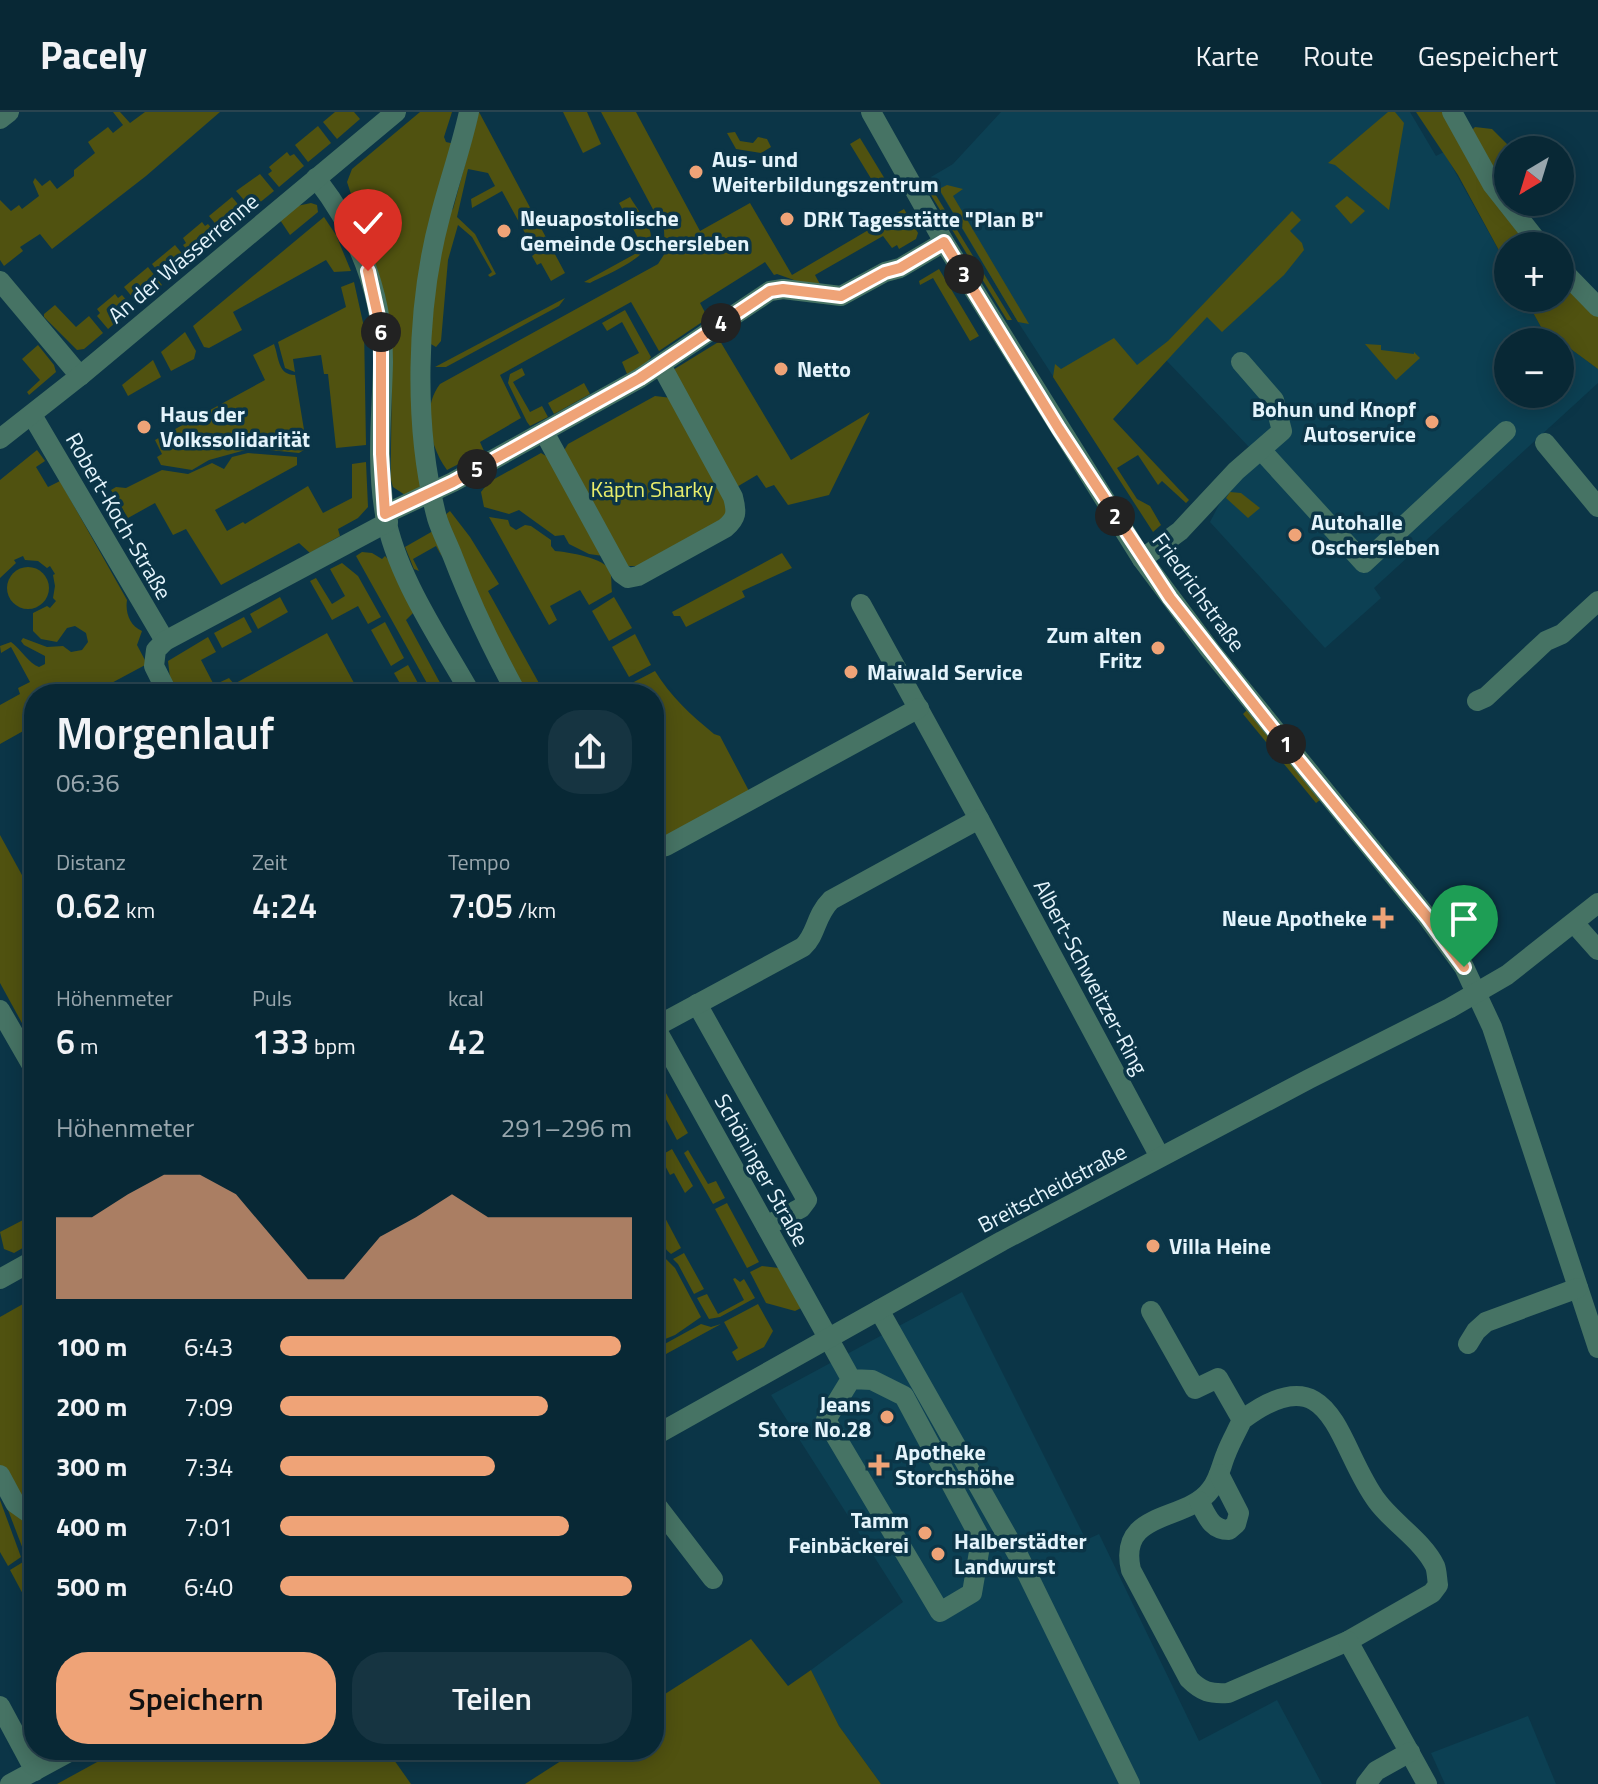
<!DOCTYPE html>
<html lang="de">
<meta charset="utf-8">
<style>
:root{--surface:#082835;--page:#163441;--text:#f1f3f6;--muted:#98a6ad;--line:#294450;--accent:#efa377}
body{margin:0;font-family:"Titillium Web",sans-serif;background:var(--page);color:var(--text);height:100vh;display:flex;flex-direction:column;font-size:30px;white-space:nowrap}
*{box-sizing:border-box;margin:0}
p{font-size:26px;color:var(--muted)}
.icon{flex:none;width:44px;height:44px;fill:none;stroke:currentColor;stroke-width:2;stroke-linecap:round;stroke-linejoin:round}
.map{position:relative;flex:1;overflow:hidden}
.drawer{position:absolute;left:24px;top:572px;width:640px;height:1076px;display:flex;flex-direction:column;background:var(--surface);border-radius:32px;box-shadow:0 4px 20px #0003,0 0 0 2px var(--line)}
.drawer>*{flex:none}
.needle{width:52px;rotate:218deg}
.tools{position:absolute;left:1494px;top:24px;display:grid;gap:16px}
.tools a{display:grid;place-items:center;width:80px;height:80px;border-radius:50%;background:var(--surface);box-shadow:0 4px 20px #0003,0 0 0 2px var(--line);font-size:40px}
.pin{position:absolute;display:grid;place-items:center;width:68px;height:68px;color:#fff;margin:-82px -34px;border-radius:50% 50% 50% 0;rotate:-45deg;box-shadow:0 0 8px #0007}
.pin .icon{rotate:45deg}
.km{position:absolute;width:40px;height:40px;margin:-20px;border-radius:50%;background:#222;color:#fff;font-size:22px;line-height:40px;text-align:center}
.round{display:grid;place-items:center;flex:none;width:84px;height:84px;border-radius:32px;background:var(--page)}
.summary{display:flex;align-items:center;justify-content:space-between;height:136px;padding:0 32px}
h1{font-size:44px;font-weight:600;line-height:60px}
.stats{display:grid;grid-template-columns:repeat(3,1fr);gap:12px;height:136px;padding:8px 32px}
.stats div{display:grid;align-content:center}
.stats b{font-size:34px;font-weight:600}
.stats small{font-size:22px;font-weight:400}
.stats p{font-size:22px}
.chart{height:224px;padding:16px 32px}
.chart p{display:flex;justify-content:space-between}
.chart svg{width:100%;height:144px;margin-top:8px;fill:var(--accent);opacity:.7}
.action{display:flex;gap:16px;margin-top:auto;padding:16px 32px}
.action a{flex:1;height:92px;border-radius:32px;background:var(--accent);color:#111;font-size:32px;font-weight:600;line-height:92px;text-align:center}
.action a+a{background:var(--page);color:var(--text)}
ul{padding:0 32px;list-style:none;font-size:26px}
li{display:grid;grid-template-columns:128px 96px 1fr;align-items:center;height:60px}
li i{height:20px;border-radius:10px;background:var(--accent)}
header{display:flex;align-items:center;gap:48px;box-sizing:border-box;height:112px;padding:0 40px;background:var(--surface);border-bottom:2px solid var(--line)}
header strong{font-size:38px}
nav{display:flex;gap:44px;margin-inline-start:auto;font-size:28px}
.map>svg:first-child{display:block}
.built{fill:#0c4053;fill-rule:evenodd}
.green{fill:#505210}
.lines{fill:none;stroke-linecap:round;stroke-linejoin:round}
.minor{stroke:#467364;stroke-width:20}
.route-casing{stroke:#fff;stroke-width:16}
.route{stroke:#efa377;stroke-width:10}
.poi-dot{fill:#efa377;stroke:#0b3547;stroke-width:3}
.labels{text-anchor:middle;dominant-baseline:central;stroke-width:7;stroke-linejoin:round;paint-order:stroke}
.poi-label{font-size:22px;font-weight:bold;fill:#e4f4fc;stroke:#0b3547;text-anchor:start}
.street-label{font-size:22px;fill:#e4f4fc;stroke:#0b3547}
.park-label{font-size:22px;fill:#e8ed6b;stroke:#0b3547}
</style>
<header>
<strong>Pacely</strong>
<nav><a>Karte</a><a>Route</a><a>Gespeichert</a></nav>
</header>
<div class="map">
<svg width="1598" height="1672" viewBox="0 0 1598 1672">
<rect width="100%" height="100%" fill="#0b3547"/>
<g class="built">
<path d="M1001 0H1410L1436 44 1444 40 1508 155V186H1525L1541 215 1598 257V271L1374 476 1381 486 1325 536 1210 410 1249 335 1166 248 1113 307 1089 320 1018 210 931 65 953 52ZM1508 230H1560V282H1508Z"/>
<polygon points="962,1180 1086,1428 1099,1422 1199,1629 1277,1588 1322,1672 881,1672 839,1614 811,1558 903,1490 771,1283"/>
<polygon points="1528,1604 1556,1672 1445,1672 1431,1641"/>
</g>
<g class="green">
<polygon points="113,0 120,0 130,11 145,0 220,0 146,64 52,137 40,122 20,135 23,139 4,154 0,148 0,88 11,99 19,93 22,97 39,84 33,70 35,66 42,74 50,68 57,77 74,64 74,58 95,41 88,30 108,15 113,21 123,13"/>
<polygon points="335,0 354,0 360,7 337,27 323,10"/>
<path d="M420 0H452L444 25 446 30 455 32 428 134 423 377 405 383 393 375 391 368C390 304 397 225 379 163 371 137 358 113 347 89L352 85 347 70 352 57Z"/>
<polygon points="479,0 565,161 551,169 541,151 537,153 532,144 536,141 502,79 472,96 471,87 495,74 488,61 468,57 457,105 475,122 496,162 490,165 488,163 492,160 472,125 458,113 448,148 441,229 436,235 429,231 433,174 448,101 453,97"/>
<polygon points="563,0 587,0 601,32 583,41"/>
<path d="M601 0H636L700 119 750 91 792 163 904 97 918 121 916 127 899 137 897 133 892 136 883 124 815 163 822 176 819 177 777 162 774 163 765 150 700 191 708 206 659 239 631 190 500 263 521 306 480 330 484 339 447 358C430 335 421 297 440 272L658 152 665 141 664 118Z"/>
<polygon points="1388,0 1395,0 1404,11 1389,98 1335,53 1328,51"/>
<polygon points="1416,0 1446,0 1468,22 1475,15 1492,17 1513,38 1508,38 1508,90 1549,90 1546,97 1538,99 1524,94 1522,106 1534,134 1508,134 1508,155 1458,63"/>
<polygon points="318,14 331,31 308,50 295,33"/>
<polygon points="735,20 740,29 753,31 758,25 767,27 771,35 761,41 736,37 727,21"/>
<polygon points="860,26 891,77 881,83 850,32"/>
<polygon points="287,40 290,44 294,42 304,54 279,75 268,62 272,59 269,55"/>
<polygon points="260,62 274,79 252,97 236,79"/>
<polygon points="947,73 963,77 953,84 1029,212 1018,210 939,77"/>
<polygon points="934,80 1012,208 1007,208 931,83"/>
<polygon points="1347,84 1365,99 1351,112 1335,94"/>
<polygon points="232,85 246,102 223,121 209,104"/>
<path d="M630 85C636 95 646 108 650 119 658 143 607 162 590 171L584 170 644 137 619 91Z"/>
<polygon points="311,91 317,93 318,100 290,123 280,108 297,94"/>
<polygon points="1292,99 1301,108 1290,119 1302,131 1304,138 1284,163 1222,220 1207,205 1113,307 1189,388 1186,391 1162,369 1158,373 1138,343 1117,356 1137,387 1150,394 1161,413 1153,420 1053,265 1055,252 1061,257 1114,226 1137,253 1168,229"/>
<polygon points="324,105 336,123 351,159 334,160 326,148 233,200 242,218 209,236 204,235 193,214"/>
<polygon points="202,110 205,114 208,112 219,125 193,146 183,133 186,131 183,126"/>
<polygon points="175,133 189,150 165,169 152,152"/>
<polygon points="148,155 162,173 138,192 124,175"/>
<polygon points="939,157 979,224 970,229 933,166 920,173 919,169"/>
<polygon points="1560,163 1598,203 1598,257 1541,215 1525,186 1560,186"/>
<polygon points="354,170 364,215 366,333 336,336 328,262 324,262 321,243 293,247 295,260 285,256 278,230 346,195 341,175"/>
<polygon points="115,182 118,186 122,183 133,196 108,217 97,204 100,201 97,197"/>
<polygon points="565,186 559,194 446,255 435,255"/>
<polygon points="55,193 76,215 89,204 103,221 84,237 77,238 44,205 44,202"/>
<polygon points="625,198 651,245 647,251 627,262 622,250 639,241 622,210 607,219 602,211"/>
<polygon points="185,220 196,239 194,247 171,259 161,240"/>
<polygon points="720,229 791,348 870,300 829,383 788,393 774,373 766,376 757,363 735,376 673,258"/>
<path d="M274 232C279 246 278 263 295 263L307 336 299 341 269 338 264 330 256 328 249 337 209 348 192 358 161 353 157 345 162 342 155 328 265 268 253 243Z"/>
<polygon points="1365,232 1381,233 1381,238 1414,242 1414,240 1420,246 1396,268"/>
<polygon points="38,233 54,253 56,260 29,283 27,280 40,268 22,247"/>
<polygon points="153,248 161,265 128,284 122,273"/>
<polygon points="522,256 525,263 513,270 530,300 542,294 548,305 530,314 527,310 508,271 510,262"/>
<polygon points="584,271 590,282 554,302 548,291"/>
<polygon points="655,284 672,286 729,391 724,407 639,454 626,454 563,340 568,332"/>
<path d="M37 338 45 349 36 355 48 375 60 369 127 488C125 501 130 514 142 519L137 533 147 552 91 582H34V613L0 632V593L20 582 18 576 30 570 11 535 1 541 0 534 11 530C21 537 29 552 39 555L45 552V544L24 533 21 529 23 526 47 535 63 534 71 540 82 538 88 530 86 521 75 514 67 516 57 530 41 527 33 519V501L47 494 50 496 56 489 53 486 55 474 53 463 55 462 50 454 47 456 38 449 25 448 23 444 14 448 16 451 0 466V368Z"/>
<polygon points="248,341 297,345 297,353 215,398 227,419 243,410 245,412 308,374 323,401 352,386 352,352 366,350 368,395 358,406 338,417 340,424 310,441 299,431 221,473 186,417 173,423 155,391 128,406 111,378 116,375 126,376 162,358 188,362 212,351 224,357 232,345"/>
<polygon points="541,341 551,347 603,444 589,442 569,432 564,423 555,424 519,398 509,402 484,395 481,380 489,370"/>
<polygon points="1230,380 1241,381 1260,396 1248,406 1226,386"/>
<polygon points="450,399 470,425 499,472 488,479 545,582 526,582 469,474 445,403"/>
<path d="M489 405 508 408 510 414 516 418 525 413 531 414 551 428V434L555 439C567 440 606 446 610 459 612 465 611 474 612 480L589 493 580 478 550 494 557 508 549 513Z"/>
<polygon points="433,419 442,445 436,434 413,447 419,459 414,457 405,435"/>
<polygon points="362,440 372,441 382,447 385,444 391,450 415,499 406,508 445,580 433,582 356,444"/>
<polygon points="782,441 792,456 742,479 745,485 686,515 680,504 674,504 672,500"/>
<polygon points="342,451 358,464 381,505 368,512 358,494 332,508 310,469 316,466 332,492 345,484 330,457"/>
<circle cx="28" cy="476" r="21"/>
<polygon points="280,485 288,500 258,517 250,502"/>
<polygon points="614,485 632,516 609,529 592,499"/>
<polygon points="244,505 252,520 222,536 214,521"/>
<polygon points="385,510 404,546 391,554 371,518"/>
<polygon points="327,521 360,582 178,582 170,566 168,549 208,525 216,540 201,548 214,573 229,566 234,572"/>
<polygon points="635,522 651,553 629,565 612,535"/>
<polygon points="408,553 424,582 406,582 394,561"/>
<path d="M655 559C671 585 690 602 714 622L720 624 749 679 665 726 654 705V582H638L632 571Z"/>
<polygon points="1247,598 1320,688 1316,691 1243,602"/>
<polygon points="0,723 34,785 34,933 0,871"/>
<polygon points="656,963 688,1021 677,1028 654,985 654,964"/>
<polygon points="672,1037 693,1074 685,1081 674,1061 670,1063 660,1044"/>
<polygon points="688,1038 708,1072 716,1069 725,1086 713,1092 684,1041"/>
<polygon points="727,1091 759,1150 747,1156 715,1097"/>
<path d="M661 1098 681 1136 671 1142C660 1134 654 1116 654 1102Z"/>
<polygon points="23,1108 33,1130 14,1141 4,1137 0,1120"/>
<polygon points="654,1126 665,1146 675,1156 701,1205 675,1223 658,1230 654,1217"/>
<polygon points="684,1141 704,1177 694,1182 678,1152 673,1147"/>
<polygon points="762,1154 779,1156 801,1196 795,1199 766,1191 750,1160"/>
<polygon points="735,1166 740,1170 744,1167 755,1186 720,1205 709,1207 697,1186 707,1182 718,1202 744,1188 733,1167"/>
<polygon points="23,1192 34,1213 34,1466 0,1377 0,1205"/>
<polygon points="758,1192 773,1219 764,1235 737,1249 732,1240 738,1236 724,1210"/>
<polygon points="701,1212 711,1215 721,1212 666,1242 661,1234"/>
<polygon points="0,1388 21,1445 8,1454 0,1440"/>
<polygon points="23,1450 34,1478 25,1486 10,1458"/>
<polygon points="751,1527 788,1574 811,1558 839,1614 881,1672 525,1672 578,1638 654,1638 654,1589"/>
<polygon points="119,1638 387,1638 411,1672 57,1672"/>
</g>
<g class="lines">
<g class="minor">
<path d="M469 0C461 36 449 70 440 105 416 195 413 316 437 406 441 419 448 432 453 445 471 492 493 538 517 582"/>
<polyline points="871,0 944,130 1142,447 1210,538 1428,806 1464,855 1492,915 1598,1236"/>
<polyline points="1452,0 1492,72 1541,134"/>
<polyline points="0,7 9,0"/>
<path d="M316 66C357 119 383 181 383 250 382 300 376 352 385 402 396 464 440 527 471 582"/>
<polyline points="1560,156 1598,195"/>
<polyline points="0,169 80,264"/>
<polyline points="32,303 165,529"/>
<path d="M544 320 621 461 628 466 638 464 725 416C737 406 737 400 733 385L661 253"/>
<polyline points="0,327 80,264 396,0"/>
<polyline points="1545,331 1598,395"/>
<polyline points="1262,339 1364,451 1506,319"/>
<polyline points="385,402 453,370 640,266 770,179 783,177 841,184 885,160 900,156 944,130"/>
<polyline points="1142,447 1180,419 1236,359 1282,319 1274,288 1241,250"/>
<polyline points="861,492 979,707"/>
<polyline points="168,582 154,554 156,538 165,529 388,410"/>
<polyline points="1477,589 1486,585 1546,529 1562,522 1598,489"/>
<polyline points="654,737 666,734 919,596"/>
<polyline points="1574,811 1598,838"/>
<polyline points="697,892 807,1088 801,1096 766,1114"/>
<polyline points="0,898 34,957"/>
<polyline points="654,913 851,1267 826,1308 940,1500 972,1481 980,1434 978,1422 904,1284 872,1268 851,1267"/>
<path d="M655 915 803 835C817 822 815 804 831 788L979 707 1160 1045"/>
<polyline points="0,1167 34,1148"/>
<polyline points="879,1198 1019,1445 1130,1672"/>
<path d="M1151 1199 1195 1277 1218 1266 1242 1308C1237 1319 1230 1331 1226 1342 1221 1354 1219 1367 1211 1377 1187 1411 1117 1397 1131 1458L1189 1567C1202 1580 1210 1582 1228 1581L1348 1529 1432 1481 1438 1473C1437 1467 1437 1459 1435 1454 1423 1429 1393 1411 1377 1389 1336 1334 1334 1239 1242 1308"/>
<polyline points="1468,1232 1476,1219 1486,1210 1578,1176"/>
<polyline points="654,1324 1002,1129 1309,967 1450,896 1507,863 1598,791"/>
<polyline points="0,1363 15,1391 29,1401"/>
<path d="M1199 1389C1207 1404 1211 1418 1229 1418L1236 1412 1239 1401 1219 1362"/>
<polyline points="654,1390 713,1467"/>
<polyline points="1348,1529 1427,1672"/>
<polyline points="0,1594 35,1659"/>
<polyline points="10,1672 73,1638"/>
<polyline points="1366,1672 1376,1659 1410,1640"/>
</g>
</g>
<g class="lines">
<defs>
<polyline id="route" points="368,159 381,218 381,342 385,402 453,370 640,266 770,179 783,177 841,184 885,160 900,156 944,130 1059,317 1170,486 1274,618 1428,806 1464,855"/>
</defs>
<use href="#route" class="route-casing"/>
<use href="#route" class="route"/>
</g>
<g class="poi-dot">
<circle cx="696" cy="60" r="8"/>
<circle cx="787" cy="107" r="8"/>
<circle cx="504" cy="119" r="8"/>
<circle cx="781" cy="257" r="8"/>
<circle cx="1432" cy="310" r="8"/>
<circle cx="144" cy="315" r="8"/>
<circle cx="1295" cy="423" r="8"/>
<circle cx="1158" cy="536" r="8"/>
<circle cx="851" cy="560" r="8"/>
<path d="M1379 794h8v8h8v8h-8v8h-8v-8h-8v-8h8z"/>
<circle cx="1153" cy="1134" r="8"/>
<circle cx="887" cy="1305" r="8"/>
<path d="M875 1341h8v8h8v8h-8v8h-8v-8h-8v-8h8z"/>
<circle cx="925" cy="1421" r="8"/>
<circle cx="938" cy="1442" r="8"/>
</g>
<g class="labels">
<g class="poi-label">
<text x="712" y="47">Aus- und<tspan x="712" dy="25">Weiterbildungszentrum</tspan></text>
<text x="520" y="106">Neuapostolische<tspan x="520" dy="25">Gemeinde Oschersleben</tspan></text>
<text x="803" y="107">DRK Tagesstätte "Plan B"</text>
<text x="797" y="257">Netto</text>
<text x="1416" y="297" text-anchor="end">Bohun und Knopf<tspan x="1416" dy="25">Autoservice</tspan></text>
<text x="160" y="302">Haus der<tspan x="160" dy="25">Volkssolidarität</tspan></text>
<text x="1311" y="410">Autohalle<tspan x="1311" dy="25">Oschersleben</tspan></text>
<text x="1142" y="523" text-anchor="end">Zum alten<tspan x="1142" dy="25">Fritz</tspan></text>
<text x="867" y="560">Maiwald Service</text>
<text x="1367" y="806" text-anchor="end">Neue Apotheke</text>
<text x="1169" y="1134">Villa Heine</text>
<text x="871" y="1292" text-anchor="end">Jeans<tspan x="871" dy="25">Store No.28</tspan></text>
<text x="895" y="1340">Apotheke<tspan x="895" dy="25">Storchshöhe</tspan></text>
<text x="909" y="1408" text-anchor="end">Tamm<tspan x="909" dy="25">Feinbäckerei</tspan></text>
<text x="954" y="1429">Halberstädter<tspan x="954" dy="25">Landwurst</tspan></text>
</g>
<g class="street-label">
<text transform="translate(183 146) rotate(-40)">An der Wasserrenne</text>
<text transform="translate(119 404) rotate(60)">Robert-Koch-Straße</text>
<text transform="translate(1199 480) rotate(54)">Friedrichstraße</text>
<text transform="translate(1091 865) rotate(62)">Albert-Schweitzer-Ring</text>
<text transform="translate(762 1058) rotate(61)">Schöninger Straße</text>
<text transform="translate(1052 1076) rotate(-28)">Breitscheidstraße</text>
</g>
<g class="park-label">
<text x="652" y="377">Käptn Sharky</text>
</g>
</g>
</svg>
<div class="tools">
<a><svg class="needle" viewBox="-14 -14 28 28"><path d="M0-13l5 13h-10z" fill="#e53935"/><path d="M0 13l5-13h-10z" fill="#98a6ad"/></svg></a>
<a>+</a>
<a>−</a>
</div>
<div class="pin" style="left:1464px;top:855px;background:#1e9e55"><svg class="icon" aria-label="arrive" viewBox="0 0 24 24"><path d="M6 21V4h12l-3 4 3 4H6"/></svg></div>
<div class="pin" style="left:368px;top:159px;background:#d93025"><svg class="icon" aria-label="check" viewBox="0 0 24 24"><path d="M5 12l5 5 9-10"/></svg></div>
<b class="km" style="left:1286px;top:632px">1</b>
<b class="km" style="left:1115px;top:404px">2</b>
<b class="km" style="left:964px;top:162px">3</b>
<b class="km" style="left:721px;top:211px">4</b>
<b class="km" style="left:477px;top:357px">5</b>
<b class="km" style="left:381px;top:220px">6</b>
<section class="drawer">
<div class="summary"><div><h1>Morgenlauf</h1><p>06:36</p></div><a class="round"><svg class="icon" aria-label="share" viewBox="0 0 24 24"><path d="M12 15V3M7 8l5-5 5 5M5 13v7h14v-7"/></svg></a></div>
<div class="stats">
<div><p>Distanz</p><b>0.62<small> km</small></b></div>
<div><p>Zeit</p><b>4:24</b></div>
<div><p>Tempo</p><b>7:05<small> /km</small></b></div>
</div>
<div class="stats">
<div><p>Höhenmeter</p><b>6<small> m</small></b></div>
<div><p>Puls</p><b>133<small> bpm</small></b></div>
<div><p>kcal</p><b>42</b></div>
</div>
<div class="chart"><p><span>Höhenmeter</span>291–296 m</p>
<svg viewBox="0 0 160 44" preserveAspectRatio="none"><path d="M0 44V19L10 19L20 12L30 6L40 6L50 12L60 25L70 38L80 38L90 25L100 19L110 12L120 19L130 19L140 19L150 19L160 19V44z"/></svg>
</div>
<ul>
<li><b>100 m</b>6:43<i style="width:97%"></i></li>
<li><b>200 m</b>7:09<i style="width:76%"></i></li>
<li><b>300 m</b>7:34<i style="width:61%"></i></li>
<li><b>400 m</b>7:01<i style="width:82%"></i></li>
<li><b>500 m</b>6:40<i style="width:100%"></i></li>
</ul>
<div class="action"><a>Speichern</a><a>Teilen</a></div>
</section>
</div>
